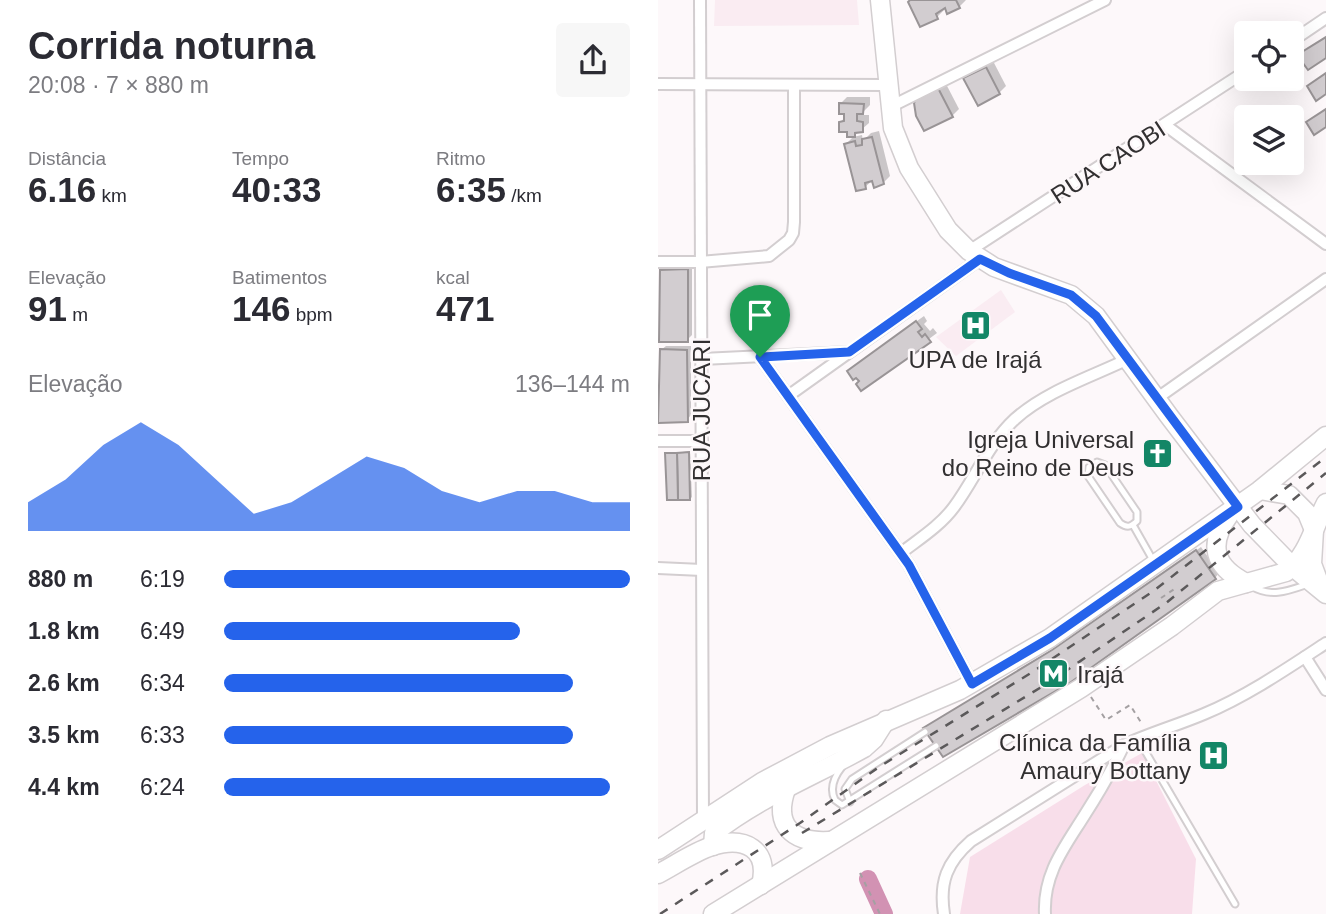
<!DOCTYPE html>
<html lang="pt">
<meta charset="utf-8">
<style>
:root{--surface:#fff;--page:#f7f7f7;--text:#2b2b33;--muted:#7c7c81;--accent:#2563eb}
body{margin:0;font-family:Arial,sans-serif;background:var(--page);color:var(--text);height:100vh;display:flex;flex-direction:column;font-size:26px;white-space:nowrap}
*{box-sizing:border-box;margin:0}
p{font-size:23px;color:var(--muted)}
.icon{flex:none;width:38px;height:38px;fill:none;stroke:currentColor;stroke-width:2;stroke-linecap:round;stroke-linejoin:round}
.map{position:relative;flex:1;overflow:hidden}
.panel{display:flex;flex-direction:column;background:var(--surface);width:658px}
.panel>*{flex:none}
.controls{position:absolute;left:576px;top:21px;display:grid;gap:14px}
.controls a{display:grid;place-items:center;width:70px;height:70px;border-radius:7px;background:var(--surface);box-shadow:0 7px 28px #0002;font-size:35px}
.pin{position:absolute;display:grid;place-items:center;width:60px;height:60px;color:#fff;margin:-72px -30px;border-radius:50% 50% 50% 0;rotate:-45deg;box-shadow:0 0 7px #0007}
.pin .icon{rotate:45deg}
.round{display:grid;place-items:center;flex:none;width:74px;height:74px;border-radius:7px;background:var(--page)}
.summary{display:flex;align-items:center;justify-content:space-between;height:119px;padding:0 28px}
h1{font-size:38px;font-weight:700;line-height:52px}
.figures{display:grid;grid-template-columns:repeat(3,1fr);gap:10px;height:119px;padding:7px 28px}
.figures div{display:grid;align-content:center}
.figures b{font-size:35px;font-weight:700}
.figures small{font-size:19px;font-weight:400}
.figures p{font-size:19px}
.chart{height:196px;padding:14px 28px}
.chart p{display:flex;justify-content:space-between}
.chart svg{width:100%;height:126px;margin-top:7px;fill:var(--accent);opacity:.7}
ul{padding:0 28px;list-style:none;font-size:23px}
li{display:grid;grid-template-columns:112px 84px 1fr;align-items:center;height:52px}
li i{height:18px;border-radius:9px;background:var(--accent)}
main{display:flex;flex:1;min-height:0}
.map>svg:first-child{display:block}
.built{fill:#faecf2}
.green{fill:#f8deea}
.shadow{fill:#0003}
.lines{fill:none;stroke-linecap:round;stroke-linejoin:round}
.river{stroke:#d292b3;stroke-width:18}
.building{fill:#d2cdd0;stroke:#999496;stroke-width:2}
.service-casing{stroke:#d3ced0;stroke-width:9}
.minor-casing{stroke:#d3ced0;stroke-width:14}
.primary-casing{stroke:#d3ced0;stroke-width:21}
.path{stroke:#a4a0a2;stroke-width:2;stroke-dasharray:5 5;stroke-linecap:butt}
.service{stroke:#fff;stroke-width:5}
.minor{stroke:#fff;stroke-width:10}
.primary{stroke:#fff;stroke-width:18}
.rail{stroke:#5b595a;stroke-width:2.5;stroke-dasharray:9 9;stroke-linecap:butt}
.route-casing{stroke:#fff;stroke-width:14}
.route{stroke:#2563eb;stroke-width:9}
.labels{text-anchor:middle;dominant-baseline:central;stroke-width:5;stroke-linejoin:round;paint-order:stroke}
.street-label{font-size:24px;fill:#323031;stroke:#fdf8fa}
.poi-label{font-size:24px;fill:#323031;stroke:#fdf8fa;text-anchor:end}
</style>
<main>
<section class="panel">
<div class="summary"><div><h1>Corrida noturna</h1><p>20:08 · 7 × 880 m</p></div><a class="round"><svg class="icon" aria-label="share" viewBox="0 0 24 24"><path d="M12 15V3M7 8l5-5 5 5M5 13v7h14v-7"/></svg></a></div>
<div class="figures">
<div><p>Distância</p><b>6.16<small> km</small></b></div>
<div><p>Tempo</p><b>40:33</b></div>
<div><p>Ritmo</p><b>6:35<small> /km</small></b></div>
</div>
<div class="figures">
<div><p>Elevação</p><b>91<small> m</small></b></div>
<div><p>Batimentos</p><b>146<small> bpm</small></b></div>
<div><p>kcal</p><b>471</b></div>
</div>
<div class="chart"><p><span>Elevação</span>136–144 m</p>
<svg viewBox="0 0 160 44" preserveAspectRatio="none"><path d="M0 44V34L10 26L20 14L30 6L40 14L50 26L60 38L70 34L80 26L90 18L100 22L110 30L120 34L130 30L140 30L150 34L160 34V44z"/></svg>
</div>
<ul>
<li><b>880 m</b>6:19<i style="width:100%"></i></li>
<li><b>1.8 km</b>6:49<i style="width:73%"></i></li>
<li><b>2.6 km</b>6:34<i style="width:86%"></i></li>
<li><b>3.5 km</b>6:33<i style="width:86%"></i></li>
<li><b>4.4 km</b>6:24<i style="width:95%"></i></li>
</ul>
</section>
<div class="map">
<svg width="668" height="914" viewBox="0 0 668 914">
<rect width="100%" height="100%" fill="#fdf8fa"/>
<g class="built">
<polygon points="57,0 199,0 201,25 56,26"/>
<polygon points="343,290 357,312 298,356 278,337"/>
</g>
<polygon class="green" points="484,753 538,859 534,914 302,914 312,857 427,785"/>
<g class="shadow">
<polygon points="254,0 308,0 301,7 288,8 279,17"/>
<polygon points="335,61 348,86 341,93 307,78 314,72"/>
<polygon points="287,82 301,109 294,116 260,100"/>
<polygon points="189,97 212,97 212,105 205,112 205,115 211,115 211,123 196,136 182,122 188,117 182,104"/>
<polygon points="221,131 232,176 225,183 215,180 207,187 188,144 195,137 204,135 205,141 213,133"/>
<polygon points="9,266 34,266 34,335 29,340 4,271"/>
<polygon points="266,316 269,321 266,324 272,331 275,328 279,333 204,389 199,364"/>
<polygon points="8,346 33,346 33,415 29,420 3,350"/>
<polygon points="32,451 34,497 32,499 9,454"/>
<polygon points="543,547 561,573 557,578 400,646"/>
</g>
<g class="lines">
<polyline class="river" points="210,879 226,914"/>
</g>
<g class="building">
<polygon points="252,0 298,0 302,8 289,14 287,8 278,14 280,19 262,27 250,2"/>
<polygon points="668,37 668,58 650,70 639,55"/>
<polygon points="328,67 342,94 320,106 305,78"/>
<polygon points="668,73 668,94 658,101 649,86"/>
<polygon points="280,88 295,117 266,131 258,116 256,103 258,99"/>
<polygon points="181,103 206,104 205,114 199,114 199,121 205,122 205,132 197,133 197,137 189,137 189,132 181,132 181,122 186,121 186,114 181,114"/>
<polygon points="668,109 668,127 656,135 648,122"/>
<polygon points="214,137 226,184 216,188 214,181 207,183 208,189 198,191 186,144 197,141 198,146 204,145 204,139"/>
<polygon points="30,269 30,342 1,342 2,270"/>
<polygon points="258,321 264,329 260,332 264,337 267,334 273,342 203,391 198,384 201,381 198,378 195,380 189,371"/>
<polygon points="2,349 29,350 30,422 0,423"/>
<polygon points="31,452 32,500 20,500 19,453"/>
<polygon points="7,453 19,453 20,500 9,500"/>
<polygon points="538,550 558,579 413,682 285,757 265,728 394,650"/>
</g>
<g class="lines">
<defs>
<g id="service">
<path d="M439 462 447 465 479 512V521C473 527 469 528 462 523L430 476 431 467Z"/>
<polyline points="475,525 496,562"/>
<path d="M593 586C613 598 630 591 650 584"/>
<polyline points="480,739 577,904"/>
<path d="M184 767C176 777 171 788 177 800L184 805 278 746"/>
<polyline points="192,802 187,789 194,779 267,732"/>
</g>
<g id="minor">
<polyline points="42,0 45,820"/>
<polyline points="634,41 668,18"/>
<polyline points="0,84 230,85"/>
<polyline points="232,107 447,0"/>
<polyline points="507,125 668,244"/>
<polyline points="311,251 588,71"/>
<polyline points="0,262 42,262 111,256 131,240 135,233 136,222 136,85"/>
<polyline points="102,357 251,565 314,684"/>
<polyline points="44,359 191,352"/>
<polyline points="130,396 322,259"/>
<polyline points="498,399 668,279"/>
<polyline points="0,441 44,441"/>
<path d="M243 553C261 539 282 526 296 507 317 479 330 444 357 419 388 391 433 377 470 359"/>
<polyline points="0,568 44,570"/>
<polyline points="647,657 668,690"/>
<path d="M286 914C281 882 289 862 313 841L466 745C492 733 520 725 546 714 589 696 630 668 668 643"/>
<path d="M387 914C385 874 406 848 426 816 441 793 454 770 466 745"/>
</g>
<g id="primary">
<polyline points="222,0 235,128 251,168 290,230 311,251 336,267 413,295 438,316 511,416 594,525 635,567 668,594"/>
<polyline points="602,490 631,495 649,513 656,530 654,564 663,588"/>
<path d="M571 515C550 544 555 566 588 583"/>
<path d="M128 789C115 826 135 843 171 841"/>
<path d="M55 846 56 833C102 797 156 776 206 748L216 739 228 720"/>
<polyline points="0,850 104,782 172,746 302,690 392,638 602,490 668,436"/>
<path d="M0 874C17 865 36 852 54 846 87 836 112 849 103 885"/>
<path d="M55 914 423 688 514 626 560 591 628 572C650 556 656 526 668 503"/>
</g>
</defs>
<use href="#service" class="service-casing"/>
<use href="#minor" class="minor-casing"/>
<use href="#primary" class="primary-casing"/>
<g class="path">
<polyline points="503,598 518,588"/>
<polyline points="433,697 448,720 472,705 484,724"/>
<polyline points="202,873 222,914"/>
</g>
<use href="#service" class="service"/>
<use href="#minor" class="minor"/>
<use href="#primary" class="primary"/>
<g class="rail">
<polyline points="144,833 390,683 508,603 668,473"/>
<polyline points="2,914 142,823 221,767 376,671 494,592 668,457"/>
</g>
</g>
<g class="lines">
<defs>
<polygon id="route" points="322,259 351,273 413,295 438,316 580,507 392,638 314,684 251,565 102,357 191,352"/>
</defs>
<use href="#route" class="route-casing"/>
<use href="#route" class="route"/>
</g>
<defs>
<symbol id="hospital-square" viewBox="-11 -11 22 22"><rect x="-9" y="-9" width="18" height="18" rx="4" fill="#138666" stroke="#fdf8fa"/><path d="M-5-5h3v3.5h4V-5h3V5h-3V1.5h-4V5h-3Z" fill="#fff"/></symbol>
<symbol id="church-square" viewBox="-11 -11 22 22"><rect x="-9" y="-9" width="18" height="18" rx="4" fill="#138666" stroke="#fdf8fa"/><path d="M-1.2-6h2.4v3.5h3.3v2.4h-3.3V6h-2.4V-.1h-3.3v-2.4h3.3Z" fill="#fff"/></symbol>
<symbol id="metro-square" viewBox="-11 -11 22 22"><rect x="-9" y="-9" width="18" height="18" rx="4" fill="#138666" stroke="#fdf8fa"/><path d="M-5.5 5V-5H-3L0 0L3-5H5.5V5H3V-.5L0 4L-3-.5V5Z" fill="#fff"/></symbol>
</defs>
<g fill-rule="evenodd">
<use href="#hospital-square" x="300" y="308" width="35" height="35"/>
<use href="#church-square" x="482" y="436" width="35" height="35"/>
<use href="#metro-square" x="378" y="656" width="35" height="35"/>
<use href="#hospital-square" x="538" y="738" width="35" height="35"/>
</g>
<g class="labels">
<g class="street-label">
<text transform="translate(450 162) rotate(-33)">RUA CAOBI</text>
<text transform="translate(43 410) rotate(-90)">RUA JUCARI</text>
</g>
<g class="poi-label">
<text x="317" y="359" text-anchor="middle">UPA de Irajá</text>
<text x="476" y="439">Igreja Universal<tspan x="476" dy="28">do Reino de Deus</tspan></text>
<text x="419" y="674" text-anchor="start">Irajá</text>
<text x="533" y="742">Clínica da Família<tspan x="533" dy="28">Amaury Bottany</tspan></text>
</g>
</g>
</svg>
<div class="controls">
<a><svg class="icon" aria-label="locate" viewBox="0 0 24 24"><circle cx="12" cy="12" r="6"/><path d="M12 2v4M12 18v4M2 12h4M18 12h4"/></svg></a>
<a><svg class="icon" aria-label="layers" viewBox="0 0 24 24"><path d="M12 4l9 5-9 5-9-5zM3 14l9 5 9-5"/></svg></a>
</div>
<div class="pin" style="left:102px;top:357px;background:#1e9e55"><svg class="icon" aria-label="arrive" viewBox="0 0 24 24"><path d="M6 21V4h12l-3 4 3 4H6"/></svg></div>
</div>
</main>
